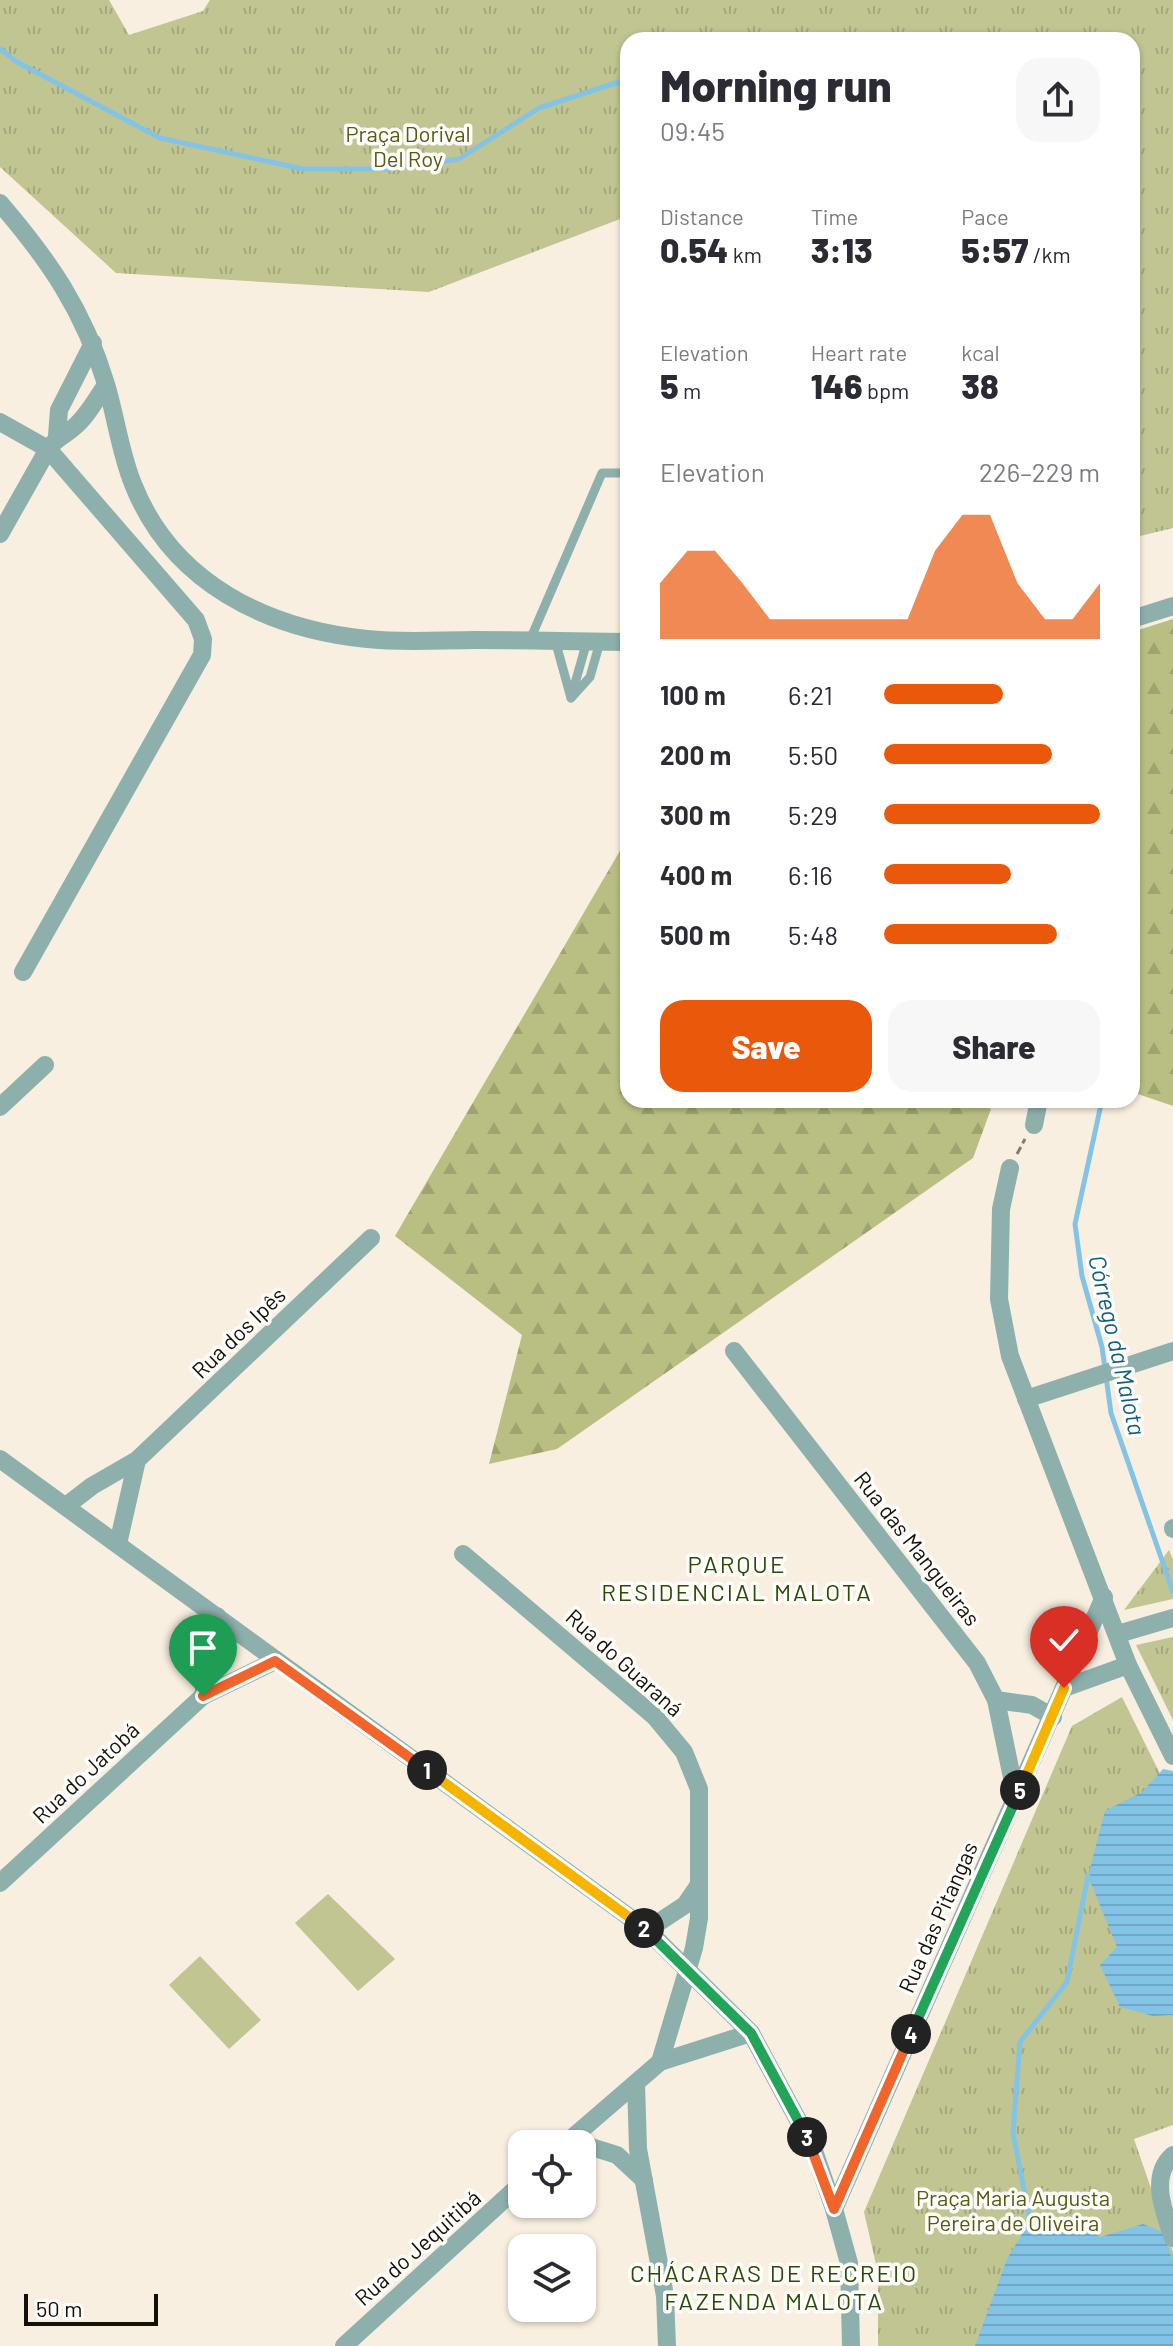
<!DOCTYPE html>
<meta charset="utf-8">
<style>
:root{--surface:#fff;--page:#f7f7f7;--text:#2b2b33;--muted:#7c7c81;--accent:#ea580c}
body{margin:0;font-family:Barlow,sans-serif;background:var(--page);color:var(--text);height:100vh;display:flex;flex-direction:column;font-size:30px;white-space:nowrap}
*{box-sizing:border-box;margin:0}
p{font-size:26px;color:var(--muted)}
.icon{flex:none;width:44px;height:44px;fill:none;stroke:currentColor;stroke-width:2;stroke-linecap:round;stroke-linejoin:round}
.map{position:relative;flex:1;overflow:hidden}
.panel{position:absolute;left:620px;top:32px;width:520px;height:1076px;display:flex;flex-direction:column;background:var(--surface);border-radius:24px;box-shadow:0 2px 6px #0004}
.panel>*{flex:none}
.controls{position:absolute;left:508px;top:2130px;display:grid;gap:16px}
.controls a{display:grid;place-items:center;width:88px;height:88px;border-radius:16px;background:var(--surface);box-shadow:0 2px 6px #0004;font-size:40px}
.scale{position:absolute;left:24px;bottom:20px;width:134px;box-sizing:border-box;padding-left:8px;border:4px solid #13100b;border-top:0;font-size:22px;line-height:28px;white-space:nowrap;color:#13100b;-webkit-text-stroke:6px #fffdfa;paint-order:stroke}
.pin{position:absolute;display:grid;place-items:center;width:68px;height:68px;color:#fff;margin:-82px -34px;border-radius:50% 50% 50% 0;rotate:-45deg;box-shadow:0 0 8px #0007}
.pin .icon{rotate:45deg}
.km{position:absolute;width:40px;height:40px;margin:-20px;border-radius:50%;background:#222;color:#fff;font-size:22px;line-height:40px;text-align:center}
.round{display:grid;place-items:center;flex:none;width:84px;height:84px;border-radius:24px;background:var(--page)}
.summary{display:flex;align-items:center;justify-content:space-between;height:136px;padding:0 40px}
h1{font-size:44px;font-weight:800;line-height:60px}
.figures{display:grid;grid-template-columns:repeat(3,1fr);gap:12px;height:136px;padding:8px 40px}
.figures div{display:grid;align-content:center}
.figures b{font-size:34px;font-weight:800}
.figures small{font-size:22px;font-weight:400}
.figures p{font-size:22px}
.chart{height:224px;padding:16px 40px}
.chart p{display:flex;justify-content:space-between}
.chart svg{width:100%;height:144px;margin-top:8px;fill:var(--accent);opacity:.7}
.button{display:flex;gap:16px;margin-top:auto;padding:16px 40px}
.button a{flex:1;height:92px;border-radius:24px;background:var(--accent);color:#fff;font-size:32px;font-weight:800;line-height:92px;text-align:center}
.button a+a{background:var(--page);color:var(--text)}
ul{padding:0 40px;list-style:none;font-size:26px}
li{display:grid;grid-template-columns:128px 96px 1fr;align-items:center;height:60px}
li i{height:20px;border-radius:10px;background:var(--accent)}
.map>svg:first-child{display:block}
.forest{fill:url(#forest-firs)}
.park{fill:url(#park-tufts)}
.pitch{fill:#c0c592}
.water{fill:url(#water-rules)}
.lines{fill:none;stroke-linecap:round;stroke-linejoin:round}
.stream{stroke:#83c4e6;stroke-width:5}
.path{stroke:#817b71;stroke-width:3;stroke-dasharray:8 4;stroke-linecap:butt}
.lane{stroke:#8eb0ad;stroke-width:9}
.street{stroke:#8eb0ad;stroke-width:18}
.split-1-casing{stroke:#fff;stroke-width:16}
.split-2-casing{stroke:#fff;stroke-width:16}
.split-3-casing{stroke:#fff;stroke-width:16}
.split-4-casing{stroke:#fff;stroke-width:16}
.split-5-casing{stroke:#fff;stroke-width:16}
.split-6-casing{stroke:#fff;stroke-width:16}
.split-1{stroke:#f0652b;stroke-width:10}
.split-2{stroke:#f5b400;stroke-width:10}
.split-3{stroke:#22a559;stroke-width:10}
.split-4{stroke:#f0652b;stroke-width:10}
.split-5{stroke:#22a559;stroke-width:10}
.split-6{stroke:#f5b400;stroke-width:10}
.labels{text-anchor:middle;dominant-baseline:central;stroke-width:7;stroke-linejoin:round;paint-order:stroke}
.park-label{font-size:22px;fill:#565a14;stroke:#fffdfa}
.street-label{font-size:22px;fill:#13100b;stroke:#fffdfa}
.water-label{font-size:24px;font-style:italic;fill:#0d6081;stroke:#fffdfa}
.neighbourhood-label{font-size:24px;letter-spacing:2px;fill:#2a4c09;stroke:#fffdfa}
</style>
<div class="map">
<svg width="1173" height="2346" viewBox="0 0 1173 2346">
<defs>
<pattern id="forest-firs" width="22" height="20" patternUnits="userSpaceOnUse" patternTransform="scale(2)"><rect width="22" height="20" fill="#b9bf82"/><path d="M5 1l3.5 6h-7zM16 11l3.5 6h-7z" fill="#9ea36f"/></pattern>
<pattern id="park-tufts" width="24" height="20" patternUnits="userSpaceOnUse" patternTransform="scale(2)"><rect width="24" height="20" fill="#c0c592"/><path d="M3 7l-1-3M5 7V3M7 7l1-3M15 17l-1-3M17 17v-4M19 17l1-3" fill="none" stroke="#a4a87d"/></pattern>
<pattern id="water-rules" width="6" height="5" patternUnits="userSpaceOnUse" patternTransform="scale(2)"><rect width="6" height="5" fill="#83c4e6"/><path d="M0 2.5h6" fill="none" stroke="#70a7c4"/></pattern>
</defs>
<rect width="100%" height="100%" fill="#f8efe0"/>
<g class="forest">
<polygon points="1173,619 1173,1106 1132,1092 1132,632"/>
<polygon points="628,837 628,1100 980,1100 991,1109 973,1158 557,1449 489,1464 522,1335 395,1236"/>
</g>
<g class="park">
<polygon points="0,0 109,0 129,35 203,11 210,0 1173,0 1173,528 1132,538 1132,40 628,40 628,216 429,292 116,273 0,167"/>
<polygon points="1169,1550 1173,1560 1173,1599 1124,1610"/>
<polygon points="1173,1637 1173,1720 1136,1645"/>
<polygon points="1122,1697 1173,1800 1173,2125 1134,2139 1173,2252 1173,2346 878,2346 878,2273 864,2212 1072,1726"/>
</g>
<g class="pitch">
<polygon points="328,1894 395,1959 358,1991 295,1923"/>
<polygon points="200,1956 261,2020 229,2049 169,1985"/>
</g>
<g class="water">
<polygon points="1163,1769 1173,1771 1173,2015 1153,2016 1120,2007 1100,1965 1117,1947 1088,1876 1105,1811 1142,1792"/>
<polygon points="1076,2216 1100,2237 1143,2224 1163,2232 1173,2261 1173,2346 975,2346 1007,2259 1030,2221"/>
</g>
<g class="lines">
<g class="stream">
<polyline points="0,49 17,62 160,138 303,169 388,169 459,159 539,108 628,79"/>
<polyline points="1102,1100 1075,1224 1082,1276 1102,1347 1111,1413 1173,1592"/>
<polyline points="1030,2221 1013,2133 1020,2042 1067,1982 1088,1876"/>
</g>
<polyline class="path" points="1017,1154 1025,1139"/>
<g class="lane">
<polyline points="530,640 602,473 628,473"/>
<polyline points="555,640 571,698"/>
<polyline points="572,694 587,641"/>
<polyline points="571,698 590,677 600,642"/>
</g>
<g class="street">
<path d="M0 203C49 260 84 311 106 384 116 417 120 452 133 484 172 583 267 629 367 639 403 643 441 640 476 640 527 640 577 641 628 642"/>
<polyline points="0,422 48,449 196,620 203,639 202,655 23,972"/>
<polyline points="57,436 59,410 93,343"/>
<path d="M0 534 48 449C56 438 64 436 73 428 87 417 96 399 106 385"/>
<polyline points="1132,619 1173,606"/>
<polyline points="0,1107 45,1065"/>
<polyline points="1034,1125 1039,1100"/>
<polyline points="1010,1168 1001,1209 999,1299 1010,1356 1128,1665 1173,1756"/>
<polyline points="734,1351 977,1663 996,1700 1016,1797"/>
<polyline points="1026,1399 1173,1351"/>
<polyline points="0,1459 647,1930 751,2033 813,2148 834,2209 849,2263 851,2346"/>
<polyline points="66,1506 92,1486 137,1460 371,1238"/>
<polyline points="1173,1528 1173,1529"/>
<polyline points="118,1544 137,1460"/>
<polyline points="463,1554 655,1717 684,1752 699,1789 699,1918 694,1948 660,2062"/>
<polyline points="1118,1634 1173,1618"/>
<polyline points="1064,1688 1128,1665"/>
<polyline points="203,1696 217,1616"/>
<polyline points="996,1700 1032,1705 1053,1717"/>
<polyline points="0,1883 203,1696 275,1661"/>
<polyline points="647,1930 685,1905 698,1886"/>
<polyline points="636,2083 638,2149 665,2296 667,2346"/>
<polyline points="569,2140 617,2155 644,2180"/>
<polyline points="565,2144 660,2062 751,2033"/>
<path d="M1173 2155C1149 2176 1164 2212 1173 2238"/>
<polyline points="834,2209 1104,1597"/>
<polyline points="344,2346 522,2183"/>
</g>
</g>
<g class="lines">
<defs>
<polyline id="split-1" points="203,1696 275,1661 427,1770"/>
<polyline id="split-2" points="427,1770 644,1928"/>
<polyline id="split-3" points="644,1928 751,2033 807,2137"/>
<polyline id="split-4" points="807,2137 834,2209 911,2034"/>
<polyline id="split-5" points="911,2034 1020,1790"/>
<polyline id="split-6" points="1020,1790 1064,1688"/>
</defs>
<use href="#split-1" class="split-1-casing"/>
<use href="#split-2" class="split-2-casing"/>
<use href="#split-3" class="split-3-casing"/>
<use href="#split-4" class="split-4-casing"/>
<use href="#split-5" class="split-5-casing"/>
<use href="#split-6" class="split-6-casing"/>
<use href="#split-1" class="split-1"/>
<use href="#split-2" class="split-2"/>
<use href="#split-3" class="split-3"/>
<use href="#split-4" class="split-4"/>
<use href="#split-5" class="split-5"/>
<use href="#split-6" class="split-6"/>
</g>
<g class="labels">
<g class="park-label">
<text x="408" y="133">Praça Dorival<tspan x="408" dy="25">Del Roy</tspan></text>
<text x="1013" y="2197">Praça Maria Augusta<tspan x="1013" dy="25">Pereira de Oliveira</tspan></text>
</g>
<g class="street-label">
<text transform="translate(238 1332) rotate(-44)">Rua dos Ipês</text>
<text transform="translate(918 1548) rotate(52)">Rua das Mangueiras</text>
<text transform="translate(625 1662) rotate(42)">Rua do Guaraná</text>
<text transform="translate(85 1772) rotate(-43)">Rua do Jatobá</text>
<text transform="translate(937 1917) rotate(-66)">Rua das Pitangas</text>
<text transform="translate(417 2247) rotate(-42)">Rua do Jequitibá</text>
</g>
<g class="water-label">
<text transform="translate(1118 1345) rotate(77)">Córrego da Malota</text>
</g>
<g class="neighbourhood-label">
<text x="737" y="1563">PARQUE<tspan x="737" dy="28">RESIDENCIAL MALOTA</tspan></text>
<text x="774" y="2272">CHÁCARAS DE RECREIO<tspan x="774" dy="28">FAZENDA MALOTA</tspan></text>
</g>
</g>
</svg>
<div class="controls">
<a><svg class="icon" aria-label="locate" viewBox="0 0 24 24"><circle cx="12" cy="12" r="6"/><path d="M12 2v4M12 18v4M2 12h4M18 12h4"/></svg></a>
<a><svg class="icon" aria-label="layers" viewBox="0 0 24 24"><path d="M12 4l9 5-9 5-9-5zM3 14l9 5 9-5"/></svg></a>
</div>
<div class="scale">50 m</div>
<div class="pin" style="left:203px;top:1696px;background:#1e9e55"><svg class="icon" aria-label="arrive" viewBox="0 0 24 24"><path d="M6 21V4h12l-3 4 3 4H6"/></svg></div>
<div class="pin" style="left:1064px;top:1688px;background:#d93025"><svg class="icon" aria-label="check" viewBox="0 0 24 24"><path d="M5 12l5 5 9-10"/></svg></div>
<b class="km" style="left:427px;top:1770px">1</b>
<b class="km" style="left:644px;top:1928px">2</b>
<b class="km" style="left:807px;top:2137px">3</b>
<b class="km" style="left:911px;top:2034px">4</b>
<b class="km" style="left:1020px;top:1790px">5</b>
<section class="panel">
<div class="summary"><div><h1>Morning run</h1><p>09:45</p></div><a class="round"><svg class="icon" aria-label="share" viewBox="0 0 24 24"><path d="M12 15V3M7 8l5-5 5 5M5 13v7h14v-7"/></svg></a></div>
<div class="figures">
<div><p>Distance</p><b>0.54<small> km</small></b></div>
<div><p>Time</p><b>3:13</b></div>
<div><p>Pace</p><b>5:57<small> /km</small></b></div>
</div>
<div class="figures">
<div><p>Elevation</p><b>5<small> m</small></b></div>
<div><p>Heart rate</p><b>146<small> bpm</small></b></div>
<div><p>kcal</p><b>38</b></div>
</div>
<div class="chart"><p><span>Elevation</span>226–229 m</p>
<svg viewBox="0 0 160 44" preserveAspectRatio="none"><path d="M0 44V27L10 17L20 17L30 27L40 38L50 38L60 38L70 38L80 38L90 38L100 17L110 6L120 6L130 27L140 38L150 38L160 27V44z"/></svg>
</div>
<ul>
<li><b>100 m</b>6:21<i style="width:55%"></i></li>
<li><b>200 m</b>5:50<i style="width:78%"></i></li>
<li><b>300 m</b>5:29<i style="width:100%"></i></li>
<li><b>400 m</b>6:16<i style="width:59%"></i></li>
<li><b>500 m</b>5:48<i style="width:80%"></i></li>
</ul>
<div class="button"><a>Save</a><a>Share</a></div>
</section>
</div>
